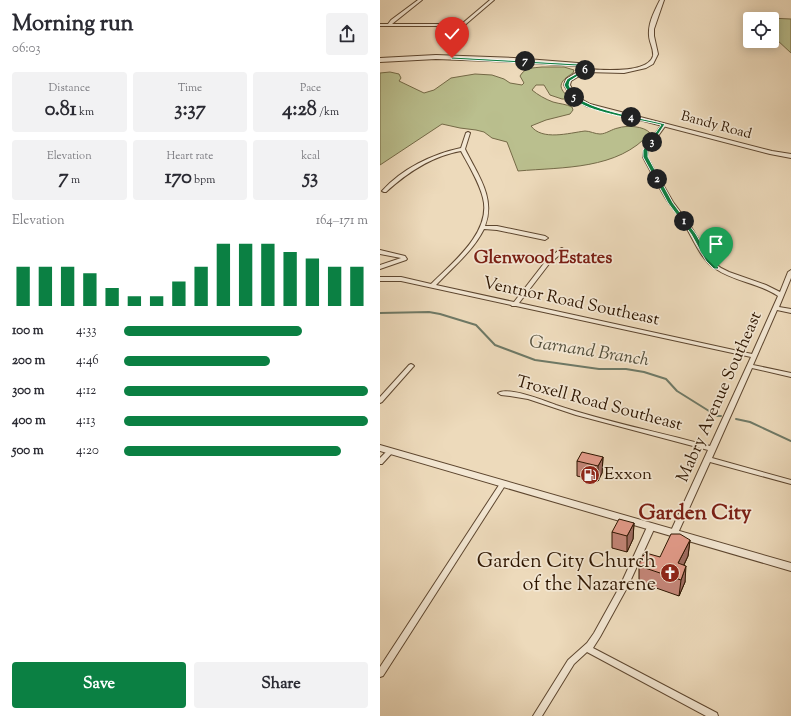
<!DOCTYPE html>
<meta charset="utf-8">
<style>
:root{--surface:#fff;--page:#f2f2f3;--text:#2b2b33;--muted:#7c7c81;--accent:#0b8043}
body{margin:0;font-family:"Sorts Mill Goudy",serif;background:var(--page);color:var(--text);height:100vh;display:flex;flex-direction:column;font-size:15px;white-space:nowrap}
*{box-sizing:border-box;margin:0}
p{font-size:13px;color:var(--muted)}
.icon{flex:none;width:22px;height:22px;fill:none;stroke:currentColor;stroke-width:2;stroke-linecap:round;stroke-linejoin:round}
.map{position:relative;flex:1;overflow:hidden}
.details{display:flex;flex-direction:column;background:var(--surface);width:380px}
.details>*{flex:none}
.fabs{position:absolute;left:363px;top:12px;display:grid;gap:8px}
.fabs a{display:grid;place-items:center;width:36px;height:36px;border-radius:4px;background:var(--surface);box-shadow:0 2px 10px #0003;font-size:20px}
.pin{position:absolute;display:grid;place-items:center;width:34px;height:34px;color:#fff;margin:-41px -17px;border-radius:50% 50% 50% 0;rotate:-45deg;box-shadow:0 0 4px #0007}
.pin .icon{rotate:45deg}
.km{position:absolute;width:20px;height:20px;margin:-10px;border-radius:50%;background:#222;color:#fff;font-size:11px;line-height:20px;text-align:center}
.round{display:grid;place-items:center;flex:none;width:42px;height:42px;border-radius:4px;background:var(--page)}
.overview{display:flex;align-items:center;justify-content:space-between;height:68px;padding:0 12px}
h1{font-size:22px;font-weight:800;line-height:30px}
.stats{display:grid;grid-template-columns:repeat(3,1fr);gap:6px;height:68px;padding:4px 12px}
.stats div{display:grid;align-content:center;border-radius:4px;background:var(--page);text-align:center}
.stats b{font-size:20px;font-weight:800}
.stats small{font-size:11px;font-weight:400}
.stats p{font-size:11px}
.chart{height:112px;padding:8px 12px}
.chart p{display:flex;justify-content:space-between}
.chart svg{width:100%;height:72px;margin-top:4px;stroke:var(--accent);stroke-width:6}
.action{display:flex;gap:8px;margin-top:auto;padding:8px 12px}
.action a{flex:1;height:46px;border-radius:4px;background:var(--accent);color:#fff;font-size:16px;font-weight:800;line-height:46px;text-align:center}
.action a+a{background:var(--page);color:var(--text)}
ul{padding:0 12px;list-style:none;font-size:13px}
li{display:grid;grid-template-columns:64px 48px 1fr;align-items:center;height:30px}
li i{height:10px;border-radius:5px;background:var(--accent)}
main{display:flex;flex:1;min-height:0}
.map>svg:first-child{display:block}
.green{fill:#babf8e;stroke:#746a47}
.lines{fill:none;stroke-linecap:round;stroke-linejoin:round}
.stream{stroke:#6e7966;stroke-width:2}
.minor-casing{stroke:#5d462f;stroke-width:2}
.tertiary-casing{stroke:#5d462f;stroke-width:2}
.minor{fill:#f3e7d3;fill-rule:evenodd}
.tertiary{fill:#f3e7d3;fill-rule:evenodd}
.wall{fill:#c38577;stroke:#2d1500}
.shaded-wall{fill:#9f6c61;stroke:#2d1500}
.building{fill:#e39b8a;stroke:#2d1500}
.route{fill:#0b8043;stroke:#fff}
.labels{text-anchor:middle;dominant-baseline:central;stroke-width:3.5;stroke-linejoin:round;paint-order:stroke}
.far-street-label{font-size:14px;fill:#2d1500;stroke:#f3e7d3}
.street-label{font-size:17px;fill:#2d1500;stroke:#f3e7d3}
.poi-label{font-size:17px;fill:#2d1500;stroke:#f3e7d3;text-anchor:start}
.neighbourhood-label{font-size:18px;font-weight:bold;fill:#7a1f14;stroke:#f3e7d3}
.water-label{font-size:18px;font-style:italic;fill:#534f3c;stroke:#f3e7d3}
.near-poi-label{font-size:20px;fill:#2d1500;stroke:#f3e7d3;text-anchor:end}
.district-label{font-size:21px;font-weight:bold;fill:#7a1f14;stroke:#f3e7d3}
</style>
<main>
<section class="details">
<div class="overview"><div><h1>Morning run</h1><p>06:03</p></div><a class="round"><svg class="icon" aria-label="share" viewBox="0 0 24 24"><path d="M12 15V3M7 8l5-5 5 5M5 13v7h14v-7"/></svg></a></div>
<div class="stats">
<div><p>Distance</p><b>0.81<small> km</small></b></div>
<div><p>Time</p><b>3:37</b></div>
<div><p>Pace</p><b>4:28<small> /km</small></b></div>
</div>
<div class="stats">
<div><p>Elevation</p><b>7<small> m</small></b></div>
<div><p>Heart rate</p><b>170<small> bpm</small></b></div>
<div><p>kcal</p><b>53</b></div>
</div>
<div class="chart"><p><span>Elevation</span>164–171 m</p>
<svg viewBox="0 0 160 44" preserveAspectRatio="none"><path d="M5 44V20M15 44V20M25 44V20M35 44V24M45 44V33M55 44V38M65 44V38M75 44V29M85 44V20M95 44V6M105 44V6M115 44V6M125 44V11M135 44V15M145 44V20M155 44V20"/></svg>
</div>
<ul>
<li><b>100 m</b>4:33<i style="width:73%"></i></li>
<li><b>200 m</b>4:46<i style="width:60%"></i></li>
<li><b>300 m</b>4:12<i style="width:100%"></i></li>
<li><b>400 m</b>4:13<i style="width:100%"></i></li>
<li><b>500 m</b>4:20<i style="width:89%"></i></li>
</ul>
<div class="action"><a>Save</a><a>Share</a></div>
</section>
<div class="map">
<svg width="411" height="716" viewBox="0 0 411 716">
<rect width="100%" height="100%" fill="#eddabb"/>
<filter id="stains"><feTurbulence type="fractalNoise" baseFrequency=".005" numOctaves="4"/><feColorMatrix values="0 0 0 0 .2 0 0 0 0 .09 0 0 0 0 .02 0 0 0 .5 -.17"/></filter>
<radialGradient id="worn" r=".72"><stop offset=".6" stop-color="#630" stop-opacity="0"/><stop offset="1" stop-color="#630" stop-opacity=".3"/></radialGradient>
<g class="green">
<polygon points="389,18 411,19 411,53 396,39 392,39 392,19"/>
<path d="M162 67H184L194 70 193 73C178 82 177 88 191 99H182L170 95 164 85H156L152 90C158 95 165 99 173 102 180 104 186 104 192 107L193 110 190 114 166 120 151 126C162 141 189 133 205 131 210 131 215 134 220 134 226 134 232 129 238 128 247 125 264 126 270 133 238 170 183 167 138 171L127 142 112 138 104 132 96 130 80 128 62 124 0 165V73L10 72 19 74 21 78 19 81 44 93 54 90 71 78 95 74 112 75 124 79 130 83 142 85 144 83 140 76C145 67 154 68 162 67Z"/>
</g>
<g class="lines">
<g class="stream">
<polyline points="0,313 49,312 60,314 96,325 115,345 155,360 219,369 246,369 264,372 286,379 297,391 337,416 341,416"/>
<polyline points="356,419 370,422 411,441"/>
</g>
<defs>
<g id="minor">
<polygon points="38,0 42,0 12,24 80,24 84,22 110,0 114,0 86,24 81,26 0,26 0,24 8,24 11,20"/>
<path d="M282 124 286 125 268 150 267 157 293 202 308 222 332 261 341 268 349 272 386 285 400 292 408 272 411 270V278L399 307 411 309V313L397 310 373 365 411 373V377L372 368 332 458 411 480V484L330 462 298 533 297 535 294 536 291 535 290 533 328 450 196 415 148 399 130 396 121 395 118 393C127 386 166 401 176 405 226 422 279 432 330 446L371 357 136 306H132L131 305 21 281H0V277H21L51 284C72 263 112 232 103 198 99 182 89 166 81 151 52 156 28 172 6 192H4L2 191C22 169 52 154 81 148L86 133 88 132 90 133 85 149C97 174 116 197 105 226H117L165 236 168 238 165 240 117 230 104 229C93 251 73 267 56 285L134 302 165 262 180 249 182 248 185 250 184 251 169 264 139 303 372 354 398 296C379 283 355 282 336 269 320 259 313 238 303 222 299 215 293 209 288 202 279 188 271 172 263 157L264 150Z"/>
<polygon points="0,250 25,256 27,259 26,260 0,269 0,265 21,258 0,254"/>
<polygon points="31,364 33,365 34,366 33,367 2,402 0,403 0,397 29,365"/>
<polygon points="8,450 12,450 13,452 2,464 0,464 0,458"/>
<polygon points="121,482 125,482 126,484 3,676 0,677 0,667"/>
<polygon points="271,524 274,525 275,527 248,586 220,637 213,648 337,713 338,716 326,716 207,652 194,664 162,716 153,716 188,660 207,643 214,633 240,586 267,527 268,525"/>
</g>
<g id="tertiary">
<path d="M280 0H284L274 29V36L278 54 273 64 266 68 244 73 206 72 191 81 190 85 196 96 210 104 392 151 411 154V158L390 154 206 106 192 98 184 85 186 79 202 69V68L197 66 134 62 56 59 0 62V58L56 55 134 58 198 63 206 66 207 69C221 70 268 74 273 56 274 49 269 42 269 35 268 23 275 10 280 0Z"/>
<polygon points="0,445 411,563 411,571 0,451"/>
</g>
</defs>
<use href="#minor" class="minor-casing"/>
<use href="#tertiary" class="tertiary-casing"/>
<use href="#minor" class="minor"/>
<use href="#tertiary" class="tertiary"/>
</g>
<g class="wall">
<polygon points="223,457 222,473 218,481 197,476 197,461"/>
<polygon points="254,523 253,539 247,552 232,548 232,532"/>
<polygon points="310,540 308,556 304,565 305,582 299,596 259,582 259,566 280,557"/>
</g>
<g class="shaded-wall">
<polygon points="223,457 222,473 218,481 218,466"/>
<polygon points="254,523 253,539 247,552 247,536"/>
<polygon points="310,540 308,556 297,579 298,563"/>
<polygon points="306,566 305,582 299,596 301,580"/>
</g>
<g class="building">
<polygon points="202,452 223,457 218,466 197,461"/>
<polygon points="239,519 254,523 247,536 232,532"/>
<polygon points="291,534 300,534 310,540 298,563 306,566 301,580 259,566 261,558 266,553 280,557"/>
</g>
<path class="route" d="M72 57 199 64 205 66 207 70 190 81 189 85C192 92 196 97 203 101 223 112 262 118 285 124L268 150V157L293 203 316 234 330 259 339 268 338 269H334L326 261 311 234 288 203 263 157V150L281 125C261 120 213 113 198 102 191 97 188 92 184 85L187 79 203 70 202 68 197 66 71 59Z"/>
<defs>
<symbol id="fuel-disc" viewBox="-11 -11 22 22"><circle r="9.5" fill="#8f2418" stroke="#f3e7d3"/><path d="M-5.5-6h7V0h2V4h1.3V-2.5L3-4.5l.8-.8L6-3V5H2.5V1h-1V6h-7ZM-4.2-4.7v3.2H.2V-4.7Z" fill="#fff"/></symbol>
<symbol id="church-disc" viewBox="-11 -11 22 22"><circle r="9.5" fill="#8f2418" stroke="#f3e7d3"/><path d="M-1.2-6h2.4v3.5h3.3v2.4h-3.3V6h-2.4V-.1h-3.3v-2.4h3.3Z" fill="#fff"/></symbol>
</defs>
<g fill-rule="evenodd">
<use href="#fuel-disc" x="199" y="464" width="22" height="22"/>
<use href="#church-disc" x="279" y="562" width="22" height="22"/>
</g>
<g class="labels">
<g class="far-street-label">
<text transform="translate(336 126) rotate(15)">Bandy Road</text>
</g>
<g class="street-label">
<text transform="translate(191 302) rotate(12)">Ventnor Road Southeast</text>
<text transform="translate(340 397) rotate(-66)">Mabry Avenue Southeast</text>
<text transform="translate(219 404) rotate(15)">Troxell Road Southeast</text>
</g>
<g class="poi-label">
<text x="224" y="475">Exxon</text>
</g>
<g class="neighbourhood-label">
<text x="163" y="259">Glenwood Estates</text>
</g>
<g class="water-label">
<text transform="translate(209 352) rotate(9)">Garnand Branch</text>
</g>
<g class="near-poi-label">
<text x="276" y="562">Garden City Church<tspan x="276" dy="23">of the Nazarene</tspan></text>
</g>
<g class="district-label">
<text x="315" y="514">Garden City</text>
</g>
</g>
<rect width="100%" height="100%" filter="url(#stains)"/>
<rect width="100%" height="100%" fill="url(#worn)"/>
</svg>
<div class="fabs">
<a><svg class="icon" aria-label="locate" viewBox="0 0 24 24"><circle cx="12" cy="12" r="6"/><path d="M12 2v4M12 18v4M2 12h4M18 12h4"/></svg></a>
</div>
<div class="pin" style="left:336px;top:268px;background:#1e9e55"><svg class="icon" aria-label="arrive" viewBox="0 0 24 24"><path d="M6 21V4h12l-3 4 3 4H6"/></svg></div>
<div class="pin" style="left:72px;top:58px;background:#d93025"><svg class="icon" aria-label="check" viewBox="0 0 24 24"><path d="M5 12l5 5 9-10"/></svg></div>
<b class="km" style="left:304px;top:221px">1</b>
<b class="km" style="left:277px;top:179px">2</b>
<b class="km" style="left:272px;top:142px">3</b>
<b class="km" style="left:251px;top:117px">4</b>
<b class="km" style="left:194px;top:97px">5</b>
<b class="km" style="left:205px;top:70px">6</b>
<b class="km" style="left:145px;top:61px">7</b>
</div>
</main>
